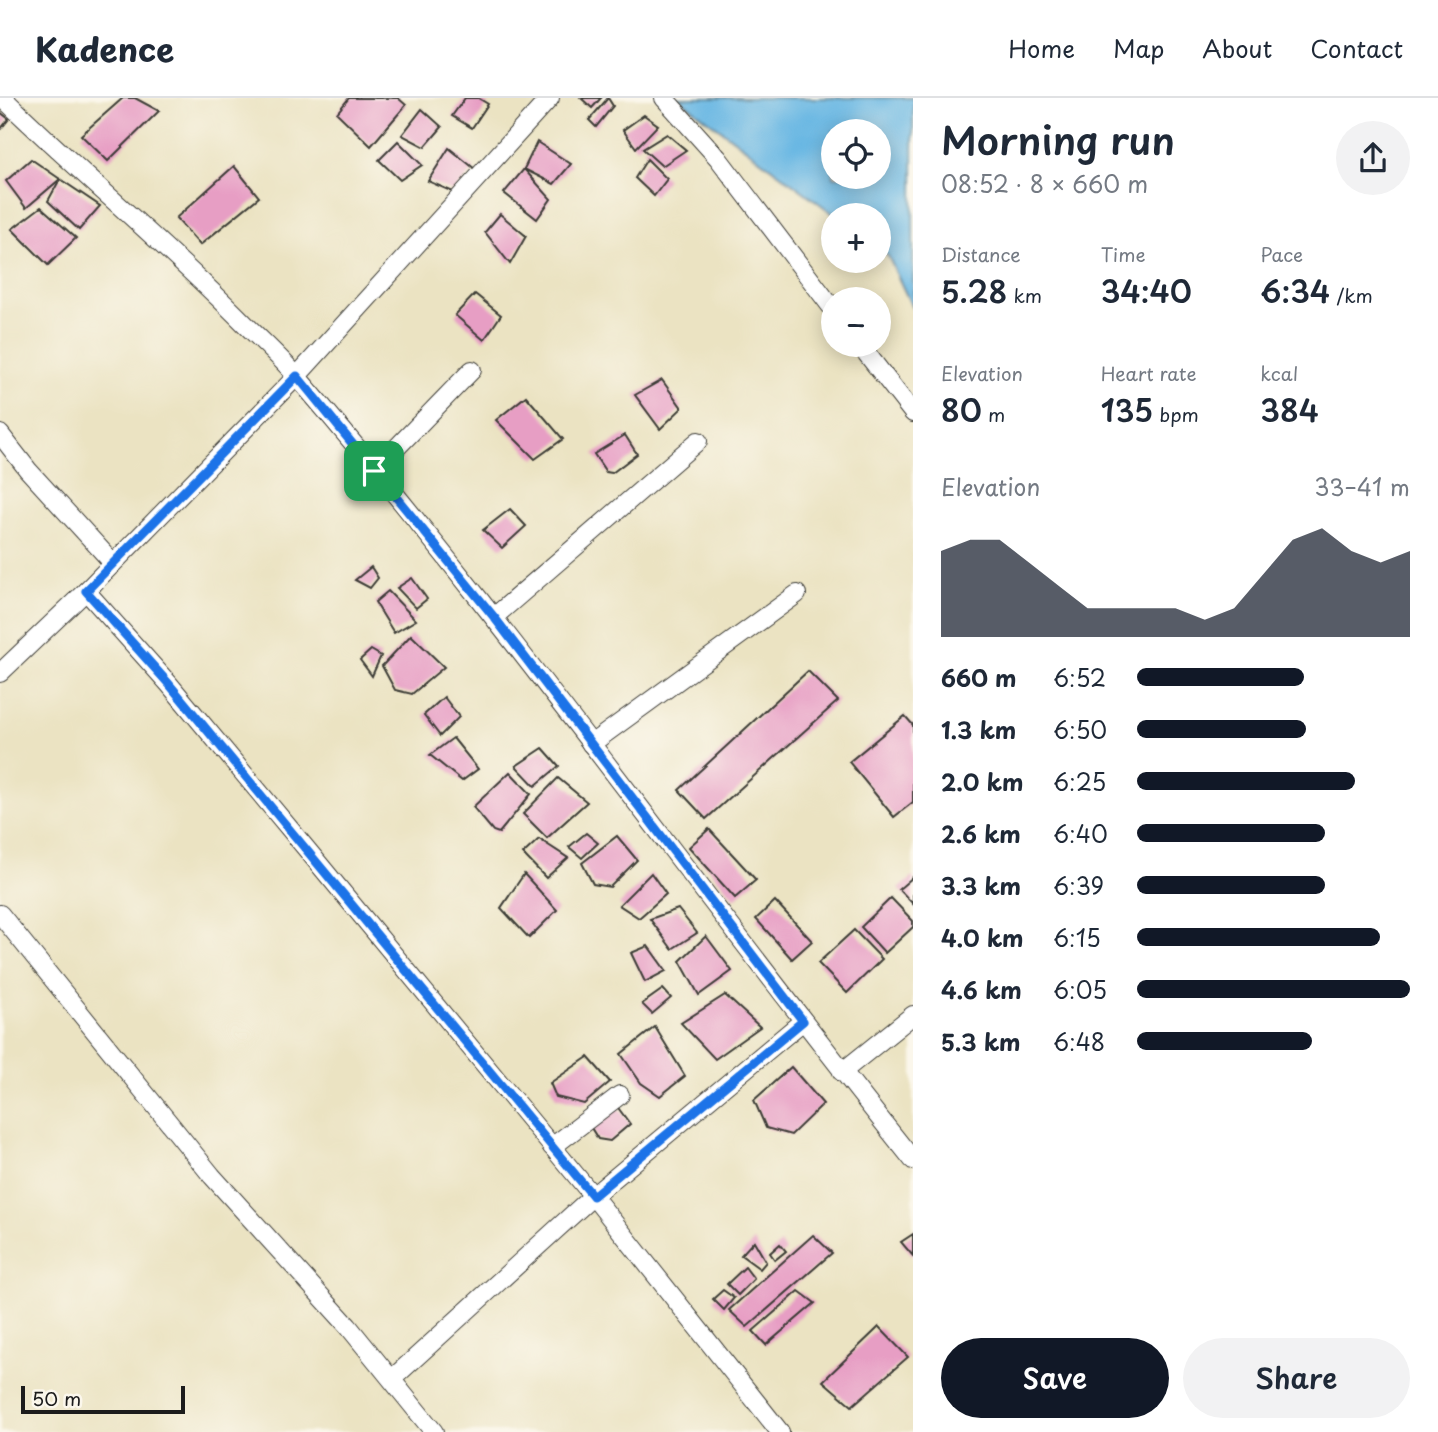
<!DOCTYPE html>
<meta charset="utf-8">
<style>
:root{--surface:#fff;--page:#f2f2f3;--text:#1f2937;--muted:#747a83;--line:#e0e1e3;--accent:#111827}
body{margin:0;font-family:"Playpen Sans",sans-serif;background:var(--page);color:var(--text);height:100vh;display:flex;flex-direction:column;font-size:26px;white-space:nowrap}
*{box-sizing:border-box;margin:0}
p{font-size:23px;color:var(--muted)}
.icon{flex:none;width:38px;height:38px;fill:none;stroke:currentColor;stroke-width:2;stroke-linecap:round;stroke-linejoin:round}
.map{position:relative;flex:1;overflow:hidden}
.panel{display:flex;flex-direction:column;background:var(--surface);width:525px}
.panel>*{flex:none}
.fabs{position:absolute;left:821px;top:21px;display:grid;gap:14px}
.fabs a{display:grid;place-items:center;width:70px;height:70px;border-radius:50%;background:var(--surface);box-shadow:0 4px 18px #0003;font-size:35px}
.scale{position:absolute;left:21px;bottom:18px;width:164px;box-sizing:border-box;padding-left:7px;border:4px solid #1c1c1c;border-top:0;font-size:19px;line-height:24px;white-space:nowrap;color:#1c1c1c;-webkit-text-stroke:5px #fbf7ec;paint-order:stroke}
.pin{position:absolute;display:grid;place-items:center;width:60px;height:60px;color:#fff;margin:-30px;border-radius:14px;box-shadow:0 4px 10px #0006}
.round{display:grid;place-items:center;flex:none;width:74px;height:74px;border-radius:37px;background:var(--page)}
.head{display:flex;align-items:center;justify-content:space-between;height:119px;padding:0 28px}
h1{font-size:38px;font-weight:600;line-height:52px}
.stats{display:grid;grid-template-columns:repeat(3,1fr);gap:10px;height:119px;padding:7px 28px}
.stats div{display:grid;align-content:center}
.stats b{font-size:30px;font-weight:600}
.stats small{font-size:19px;font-weight:400}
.stats p{font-size:19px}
.chart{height:196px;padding:14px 28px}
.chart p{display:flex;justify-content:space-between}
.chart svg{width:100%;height:126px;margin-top:7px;fill:var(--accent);opacity:.7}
.button{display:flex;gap:14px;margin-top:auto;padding:14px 28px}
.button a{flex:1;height:80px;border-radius:42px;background:var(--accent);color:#fff;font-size:28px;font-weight:600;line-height:80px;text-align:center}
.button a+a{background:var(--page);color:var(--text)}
ul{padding:0 28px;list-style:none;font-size:23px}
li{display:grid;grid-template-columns:112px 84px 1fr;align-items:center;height:52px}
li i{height:18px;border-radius:9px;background:var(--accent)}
header{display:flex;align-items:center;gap:42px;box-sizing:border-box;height:98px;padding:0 35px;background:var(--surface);border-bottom:2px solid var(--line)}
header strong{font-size:33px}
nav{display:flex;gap:38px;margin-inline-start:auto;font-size:24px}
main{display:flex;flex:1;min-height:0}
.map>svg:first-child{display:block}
.water{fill:#69b7e3;stroke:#426a80;stroke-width:2;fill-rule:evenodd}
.building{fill:#e79ec4}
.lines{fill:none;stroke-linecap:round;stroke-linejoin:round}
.minor-casing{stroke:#3b3a35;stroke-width:20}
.minor{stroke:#fff;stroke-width:18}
.route-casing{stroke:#fff;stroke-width:14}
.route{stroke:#1a73e8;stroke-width:9}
</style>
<header>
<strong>Kadence</strong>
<nav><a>Home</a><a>Map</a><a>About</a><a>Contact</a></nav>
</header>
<main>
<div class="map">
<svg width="913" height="1334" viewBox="0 0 913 1334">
<rect width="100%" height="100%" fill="#fbf7ec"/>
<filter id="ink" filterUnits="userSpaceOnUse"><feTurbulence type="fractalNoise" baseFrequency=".0143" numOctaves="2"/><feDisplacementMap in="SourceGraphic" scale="14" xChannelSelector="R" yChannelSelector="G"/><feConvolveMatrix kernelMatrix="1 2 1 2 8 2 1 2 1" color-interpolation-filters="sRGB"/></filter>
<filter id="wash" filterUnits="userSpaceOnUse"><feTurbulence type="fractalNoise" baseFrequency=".00686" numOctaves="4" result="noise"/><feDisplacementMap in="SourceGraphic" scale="28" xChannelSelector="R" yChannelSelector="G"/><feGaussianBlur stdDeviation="1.57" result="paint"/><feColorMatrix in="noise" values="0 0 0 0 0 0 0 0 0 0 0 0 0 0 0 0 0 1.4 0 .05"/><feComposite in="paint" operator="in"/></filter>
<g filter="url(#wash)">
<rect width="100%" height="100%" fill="#ebe3c2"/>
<path class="water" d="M678 0H913V211L888 158 879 150 878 117H835ZM833 33H878V79H833Z"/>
<g id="blocks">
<g class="building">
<polygon points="123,0 135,0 159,13 108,63 81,37"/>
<polygon points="349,0 398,0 406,7 371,48 337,15"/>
<polygon points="465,0 478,0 488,6 472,30 452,18"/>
<polygon points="581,0 601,0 592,10"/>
<polygon points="608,0 613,8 596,29 589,22"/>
<polygon points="422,11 442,29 425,49 402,37"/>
<polygon points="0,14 9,21 0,32"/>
<polygon points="644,17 658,27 636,50 623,32"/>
<polygon points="667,36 686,52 662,68 643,51"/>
<polygon points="398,43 422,67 400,82 379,62"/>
<polygon points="537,44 571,66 554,86 524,71"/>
<polygon points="449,50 475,71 453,94 428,83"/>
<polygon points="31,61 60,81 26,110 6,83"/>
<polygon points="647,61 667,81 654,98 635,80"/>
<polygon points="234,68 259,99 200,147 176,120"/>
<polygon points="524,71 551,101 537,121 504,95"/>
<polygon points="60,81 100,108 79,132 48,103"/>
<polygon points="41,109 76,140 48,167 12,131"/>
<polygon points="500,116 526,138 510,166 485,134"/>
<polygon points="475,196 501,217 484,242 455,217"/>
<polygon points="662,282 682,310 660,331 635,297"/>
<polygon points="526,298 563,341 535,361 496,322"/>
<polygon points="625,337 637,356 612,375 606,374 594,356"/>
<polygon points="510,411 526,428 502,450 483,432"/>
<polygon points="371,469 378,480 370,490 355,482"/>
<polygon points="412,480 427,501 416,510 397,490"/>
<polygon points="388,493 416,522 394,535 375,504"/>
<polygon points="411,537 444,569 412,596 395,592 382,568"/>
<polygon points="371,552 381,558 372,578 360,562"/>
<polygon points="808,573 838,603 706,721 679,692"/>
<polygon points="444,599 459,619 440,638 424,617"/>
<polygon points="905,618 913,627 913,704 894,719 849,664"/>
<polygon points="453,640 478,671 462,683 430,657"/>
<polygon points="543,650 559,668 535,688 516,668"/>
<polygon points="510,674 531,696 499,735 493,733 473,709"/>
<polygon points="558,680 587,704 547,740 523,716"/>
<polygon points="709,731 756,782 735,800 689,749"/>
<polygon points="586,735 598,745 582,760 569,749"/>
<polygon points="617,738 637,762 610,789 593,786 582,765"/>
<polygon points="539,741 568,760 546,780 523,756"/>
<polygon points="651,775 666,796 639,820 619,807"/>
<polygon points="524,776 557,812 529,840 501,810"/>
<polygon points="913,779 913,806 899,791"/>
<polygon points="891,800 913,823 913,829 885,855 861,829"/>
<polygon points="775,803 812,843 792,861 756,821"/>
<polygon points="678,811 697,835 672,851 650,821"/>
<polygon points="854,832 882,861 847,895 818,865"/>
<polygon points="706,838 732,873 699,897 680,863"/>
<polygon points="648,848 666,873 645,884 631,855"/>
<polygon points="663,891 671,900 652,916 642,906"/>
<polygon points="725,897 760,929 715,961 681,925"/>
<polygon points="655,929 685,978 660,998 641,985 621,956"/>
<polygon points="588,959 610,984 584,1006 556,999 550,985"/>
<polygon points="791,969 823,1006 791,1037 766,1030 754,1002"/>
<polygon points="616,1007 630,1026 610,1043 598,1041 588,1025"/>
<polygon points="913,1136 913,1158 901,1144"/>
<polygon points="813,1137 832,1155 747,1229 729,1212"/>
<polygon points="754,1143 766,1164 760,1171 741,1157"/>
<polygon points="780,1146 786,1153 775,1162 770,1155"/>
<polygon points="745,1169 754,1181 738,1197 727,1186"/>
<polygon points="723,1192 734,1200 724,1212 713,1201"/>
<polygon points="799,1193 815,1205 766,1247 753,1233"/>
<polygon points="879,1229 908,1259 852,1308 823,1283"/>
</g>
</g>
</g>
<g filter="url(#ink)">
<use href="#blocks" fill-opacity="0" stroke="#3b3a35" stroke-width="2"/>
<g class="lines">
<defs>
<g id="minor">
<path d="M3 0C82 77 167 147 245 226 263 244 283 262 299 281 515 533 706 804 913 1062"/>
<polyline points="664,0 718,60 833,211"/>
<polyline points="860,247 913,315"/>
<polyline points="0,336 28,372 113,465"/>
<polyline points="374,373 472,272"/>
<polyline points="86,493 169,586 309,754 593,1098 780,1334"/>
<polyline points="494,519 698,343"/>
<polyline points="0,575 86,493 297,278 550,0"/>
<polyline points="591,646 797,496"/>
<polyline points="0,816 212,1078 348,1228 434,1334"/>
<polyline points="842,974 913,917"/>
<polyline points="552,1049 620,997"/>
<polyline points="392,1281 593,1098 803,923"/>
</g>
</defs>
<use href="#minor" class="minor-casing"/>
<use href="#minor" class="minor"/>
</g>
</g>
<g class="lines" filter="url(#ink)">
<defs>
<polygon id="route" points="297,278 494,519 803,923 593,1098 169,586 86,493"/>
</defs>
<use href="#route" class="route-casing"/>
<use href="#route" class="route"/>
</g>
</svg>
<div class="fabs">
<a><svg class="icon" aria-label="locate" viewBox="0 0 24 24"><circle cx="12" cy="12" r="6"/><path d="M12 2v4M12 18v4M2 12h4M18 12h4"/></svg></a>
<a>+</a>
<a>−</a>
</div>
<div class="scale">50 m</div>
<div class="pin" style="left:374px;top:373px;background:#1e9e55"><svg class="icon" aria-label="arrive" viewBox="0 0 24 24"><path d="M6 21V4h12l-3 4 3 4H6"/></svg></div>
</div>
<section class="panel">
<div class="head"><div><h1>Morning run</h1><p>08:52 · 8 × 660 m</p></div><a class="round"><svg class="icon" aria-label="share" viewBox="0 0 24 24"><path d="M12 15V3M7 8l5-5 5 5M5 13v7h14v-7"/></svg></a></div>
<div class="stats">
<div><p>Distance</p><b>5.28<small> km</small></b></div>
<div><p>Time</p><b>34:40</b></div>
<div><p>Pace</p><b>6:34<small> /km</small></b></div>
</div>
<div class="stats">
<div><p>Elevation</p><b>80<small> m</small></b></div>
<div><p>Heart rate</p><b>135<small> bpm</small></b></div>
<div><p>kcal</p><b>384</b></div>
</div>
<div class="chart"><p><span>Elevation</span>33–41 m</p>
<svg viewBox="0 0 160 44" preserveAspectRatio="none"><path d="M0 44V14L10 10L20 10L30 18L40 26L50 34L60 34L70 34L80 34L90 38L100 34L110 22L120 10L130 6L140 14L150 18L160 14V44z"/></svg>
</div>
<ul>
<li><b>660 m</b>6:52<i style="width:61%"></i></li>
<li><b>1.3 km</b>6:50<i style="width:62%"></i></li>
<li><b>2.0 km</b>6:25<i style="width:80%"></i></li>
<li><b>2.6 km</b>6:40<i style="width:69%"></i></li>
<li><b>3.3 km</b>6:39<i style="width:69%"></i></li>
<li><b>4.0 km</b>6:15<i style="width:89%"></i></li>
<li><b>4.6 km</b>6:05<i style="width:100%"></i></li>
<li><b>5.3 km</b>6:48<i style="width:64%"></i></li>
</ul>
<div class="button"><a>Save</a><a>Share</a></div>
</section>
</main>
